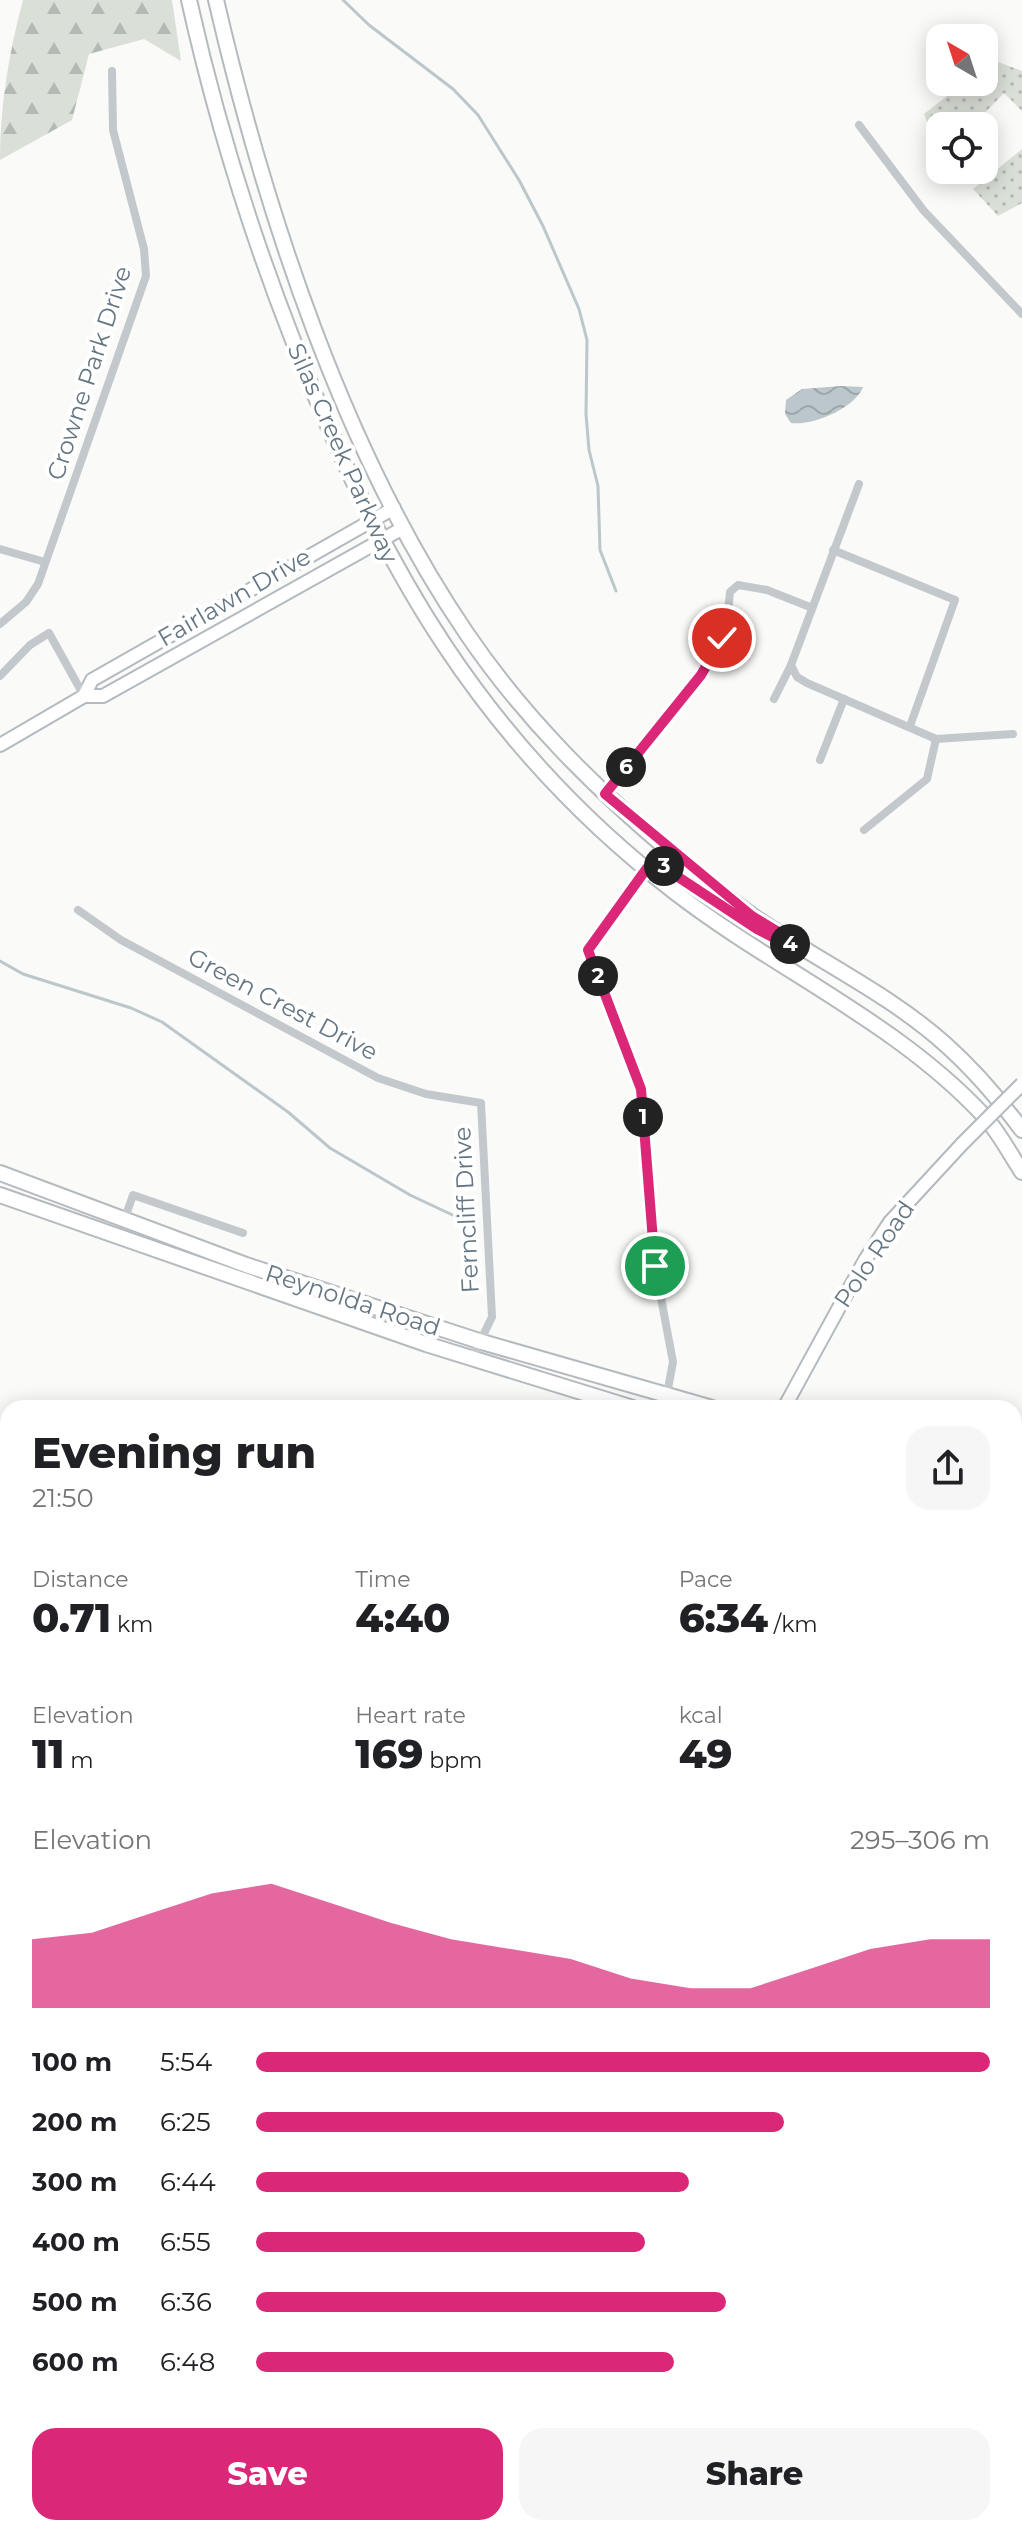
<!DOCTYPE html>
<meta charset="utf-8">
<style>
:root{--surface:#fff;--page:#f6f6f6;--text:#202124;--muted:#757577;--accent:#db2777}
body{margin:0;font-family:Montserrat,sans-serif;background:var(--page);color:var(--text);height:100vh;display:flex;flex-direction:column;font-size:30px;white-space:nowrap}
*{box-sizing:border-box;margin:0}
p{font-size:26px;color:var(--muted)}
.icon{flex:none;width:44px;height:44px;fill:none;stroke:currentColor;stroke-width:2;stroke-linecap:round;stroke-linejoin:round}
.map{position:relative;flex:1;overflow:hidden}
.details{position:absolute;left:0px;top:1400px;width:1022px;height:1136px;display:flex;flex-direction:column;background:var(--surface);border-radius:24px 24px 0 0;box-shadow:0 4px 20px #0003}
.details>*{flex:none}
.needle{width:52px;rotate:321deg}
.controls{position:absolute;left:926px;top:24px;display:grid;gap:16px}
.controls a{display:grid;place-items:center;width:72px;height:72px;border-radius:16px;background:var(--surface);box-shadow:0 4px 20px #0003;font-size:40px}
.pin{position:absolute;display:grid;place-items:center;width:68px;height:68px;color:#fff;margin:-34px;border:4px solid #fff;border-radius:50%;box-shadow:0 2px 8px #0007}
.km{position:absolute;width:40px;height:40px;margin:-20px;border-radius:50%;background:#222;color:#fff;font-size:22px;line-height:40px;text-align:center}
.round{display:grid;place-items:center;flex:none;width:84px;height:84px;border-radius:24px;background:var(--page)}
.head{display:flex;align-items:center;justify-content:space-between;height:136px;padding:0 32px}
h1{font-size:44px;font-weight:800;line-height:60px}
.figures{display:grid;grid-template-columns:repeat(3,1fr);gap:12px;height:136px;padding:8px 32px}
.figures div{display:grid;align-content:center}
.figures b{font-size:40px;font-weight:800}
.figures small{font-size:22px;font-weight:400}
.figures p{font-size:22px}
.chart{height:224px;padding:16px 32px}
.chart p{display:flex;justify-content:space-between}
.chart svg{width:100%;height:144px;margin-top:8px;fill:var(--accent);opacity:.7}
.primary-button{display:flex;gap:16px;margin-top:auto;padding:16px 32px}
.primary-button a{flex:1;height:92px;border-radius:24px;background:var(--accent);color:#fff;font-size:32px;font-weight:800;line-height:92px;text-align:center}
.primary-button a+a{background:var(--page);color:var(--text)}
ul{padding:0 32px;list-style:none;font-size:26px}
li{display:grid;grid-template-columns:128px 96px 1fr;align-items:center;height:60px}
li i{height:20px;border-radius:10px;background:var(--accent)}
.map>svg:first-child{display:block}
.grass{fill:url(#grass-dots)}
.forest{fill:url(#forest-firs)}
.water{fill:url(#water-waves)}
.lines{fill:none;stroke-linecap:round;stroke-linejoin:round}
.stream{stroke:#bbc7cb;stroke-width:3}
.secondary-casing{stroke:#b3babf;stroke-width:16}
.primary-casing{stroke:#b5babe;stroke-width:18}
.minor{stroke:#c3c8cc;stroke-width:8}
.tertiary{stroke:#c3c8cc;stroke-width:11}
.secondary{stroke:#fff;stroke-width:12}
.primary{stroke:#fff;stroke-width:14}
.secondary-bridge-casing{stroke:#b3babf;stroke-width:16;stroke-linecap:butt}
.secondary-bridge{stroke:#fff;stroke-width:12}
.route-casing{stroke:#fff;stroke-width:16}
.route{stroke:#db2777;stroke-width:10}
.labels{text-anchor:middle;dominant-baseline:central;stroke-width:8;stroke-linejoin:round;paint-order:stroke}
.street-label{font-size:24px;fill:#657683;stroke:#fff}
</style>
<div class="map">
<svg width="1022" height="2536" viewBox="0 0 1022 2536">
<defs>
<pattern id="grass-dots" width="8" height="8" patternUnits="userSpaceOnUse" patternTransform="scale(2)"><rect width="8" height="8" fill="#dadfd7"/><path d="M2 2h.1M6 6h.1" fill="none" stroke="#b4b9b4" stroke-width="1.8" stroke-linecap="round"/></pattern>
<pattern id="forest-firs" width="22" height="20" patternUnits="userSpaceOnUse" patternTransform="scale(2)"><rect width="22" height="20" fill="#dadfd7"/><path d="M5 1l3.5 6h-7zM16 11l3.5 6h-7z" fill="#b4b9b4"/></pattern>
<pattern id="water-waves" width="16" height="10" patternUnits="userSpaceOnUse" patternTransform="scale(2)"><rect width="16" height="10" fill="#bbc7cb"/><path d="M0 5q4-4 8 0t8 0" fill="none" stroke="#9ca6aa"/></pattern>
</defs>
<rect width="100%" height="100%" fill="#fafaf8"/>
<g class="grass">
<polygon points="993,60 1022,71 1022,111 1004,93 972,126 940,126 940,156 924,114 965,82 984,82 984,67"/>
<polygon points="1022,149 1022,203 998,216 973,189"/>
</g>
<g class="forest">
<path d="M23 0H172L181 61 144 39 89 54 72 120 0 160C0 106 9 52 23 0Z"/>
<polygon points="0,1520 8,1522 8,1715 0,1706"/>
<polygon points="1014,1834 1022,1840 1022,2132 1014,2122"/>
</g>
<path class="water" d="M841 386 863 387C855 408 813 426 791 423L785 414 786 400 802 389Z"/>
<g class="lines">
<g class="stream">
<polyline points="343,0 369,25 453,89 478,115 519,180 543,226 579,309 587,340 586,414 589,450 598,486 600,550 616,591"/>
<polyline points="0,961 23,974 131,1008 162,1022 288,1112 330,1148 410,1195 476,1226"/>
</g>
<defs>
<g id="secondary">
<polyline points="84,696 92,680 394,508"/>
<polyline points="0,745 84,696 103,696 403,528"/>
<polyline points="784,1408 865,1260 890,1222 962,1144"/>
<polyline points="1014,2308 1022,2330"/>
</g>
<g id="primary">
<path d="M189 0C215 117 250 231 294 343 380 565 483 745 676 893 776 970 898 1023 984 1116 999 1132 1010 1154 1022 1172"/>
<path d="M216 0C265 211 344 454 467 634 524 718 596 789 673 854 699 875 726 897 753 916 816 960 888 993 945 1044 973 1069 999 1099 1022 1130"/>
<polyline points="647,868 661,864 751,925"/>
<polyline points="0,1173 246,1265 482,1342 712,1408"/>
<polyline points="0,1195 426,1344 633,1408"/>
<polyline points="1014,1498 1022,1501"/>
<polyline points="1014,1519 1022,1521"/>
</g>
</defs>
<use href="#secondary" class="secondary-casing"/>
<use href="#primary" class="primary-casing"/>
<g class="minor">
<polyline points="859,125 924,211 1022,314"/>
<polyline points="0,549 45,562"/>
<polyline points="833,550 955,600 910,726"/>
<polyline points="0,624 26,602 38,584 146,276 144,249 113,130 112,71"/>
<polyline points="791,665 797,677 807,683 936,739 1013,734"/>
<polyline points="0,676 30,645 49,633 84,696"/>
<polyline points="774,699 791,665 859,484"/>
<polyline points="820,760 844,699"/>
<path d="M605 794C652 736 726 669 730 592L738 585 767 590 810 607"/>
<polyline points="864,830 927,779 936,739"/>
<polyline points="647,868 588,950 641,1089 655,1266 673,1362 667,1394"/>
<polyline points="78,910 121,940 378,1078 426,1094 481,1103 492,1317 472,1358"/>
<polyline points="125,1218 133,1195 243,1233"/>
<polyline points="1014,1723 1022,1725"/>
<polyline points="1014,1829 1022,1834"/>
<polyline points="1014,1889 1022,1877"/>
<polyline points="1014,2003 1022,2015"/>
<polyline points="224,2528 230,2536"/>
<polyline points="898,2528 909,2536"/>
<polyline points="956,2528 1009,2528"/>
<polyline points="1014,2528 1022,2528"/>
<polyline points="443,2536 453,2528"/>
<polyline points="787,2536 798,2528"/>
<polyline points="919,2536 923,2528"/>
</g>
<g class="tertiary">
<polyline points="0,1851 8,1861"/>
<polyline points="0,2221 8,2215"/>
</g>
<use href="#secondary" class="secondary"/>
<use href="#primary" class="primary"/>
<defs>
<polyline id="secondary-bridge" points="962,1144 1022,1084"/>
</defs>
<use href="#secondary-bridge" class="secondary-bridge-casing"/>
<use href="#secondary-bridge" class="secondary-bridge"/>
</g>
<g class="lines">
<defs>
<polyline id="route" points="655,1266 641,1089 588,950 647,868 657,863 757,929 782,942 803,947 752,916 605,794 701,675 722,638"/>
</defs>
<use href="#route" class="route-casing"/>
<use href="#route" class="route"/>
</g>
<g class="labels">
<g class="street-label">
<text transform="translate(89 373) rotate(-72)">Crowne Park Drive</text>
<text transform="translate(343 453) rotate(66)">Silas Creek Parkway</text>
<text transform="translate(234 597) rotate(-30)">Fairlawn Drive</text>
<text transform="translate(283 1004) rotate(28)">Green Crest Drive</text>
<text transform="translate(466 1210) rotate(-93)">Ferncliff Drive</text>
<text transform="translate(874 1254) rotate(-56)">Polo Road</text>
<text transform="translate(353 1300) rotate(18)">Reynolda Road</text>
</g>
</g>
</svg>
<div class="controls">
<a><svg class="needle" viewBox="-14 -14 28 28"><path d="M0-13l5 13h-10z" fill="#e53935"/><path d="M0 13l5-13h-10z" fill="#757577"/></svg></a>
<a><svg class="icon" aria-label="locate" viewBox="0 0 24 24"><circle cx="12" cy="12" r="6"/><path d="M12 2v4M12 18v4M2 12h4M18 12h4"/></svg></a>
</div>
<div class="pin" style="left:655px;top:1266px;background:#1e9e55"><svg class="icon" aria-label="arrive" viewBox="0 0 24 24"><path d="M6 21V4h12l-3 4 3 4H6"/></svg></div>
<div class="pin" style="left:722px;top:638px;background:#d93025"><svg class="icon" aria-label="check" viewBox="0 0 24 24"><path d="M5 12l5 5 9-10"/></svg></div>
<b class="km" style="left:643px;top:1117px">1</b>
<b class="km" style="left:598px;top:976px">2</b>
<b class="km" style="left:664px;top:866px">3</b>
<b class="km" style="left:790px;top:944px">4</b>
<b class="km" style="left:626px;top:767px">6</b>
<section class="details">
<div class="head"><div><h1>Evening run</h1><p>21:50</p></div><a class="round"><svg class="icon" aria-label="share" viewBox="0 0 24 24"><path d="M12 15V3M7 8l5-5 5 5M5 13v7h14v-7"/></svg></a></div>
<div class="figures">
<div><p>Distance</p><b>0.71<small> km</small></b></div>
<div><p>Time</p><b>4:40</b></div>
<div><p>Pace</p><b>6:34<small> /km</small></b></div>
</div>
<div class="figures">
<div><p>Elevation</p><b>11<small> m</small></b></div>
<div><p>Heart rate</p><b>169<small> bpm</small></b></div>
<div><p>kcal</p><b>49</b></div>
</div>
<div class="chart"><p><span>Elevation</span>295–306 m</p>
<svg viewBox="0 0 160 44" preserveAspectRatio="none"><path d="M0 44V23L10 21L20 15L30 9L40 6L50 12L60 18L70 23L80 26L90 29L100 35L110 38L120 38L130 32L140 26L150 23L160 23V44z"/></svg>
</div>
<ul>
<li><b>100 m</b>5:54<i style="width:100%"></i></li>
<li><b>200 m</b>6:25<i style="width:72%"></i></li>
<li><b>300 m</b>6:44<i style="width:59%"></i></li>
<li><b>400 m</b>6:55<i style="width:53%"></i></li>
<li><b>500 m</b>6:36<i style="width:64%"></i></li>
<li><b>600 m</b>6:48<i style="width:57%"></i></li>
</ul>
<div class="primary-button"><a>Save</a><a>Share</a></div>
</section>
</div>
